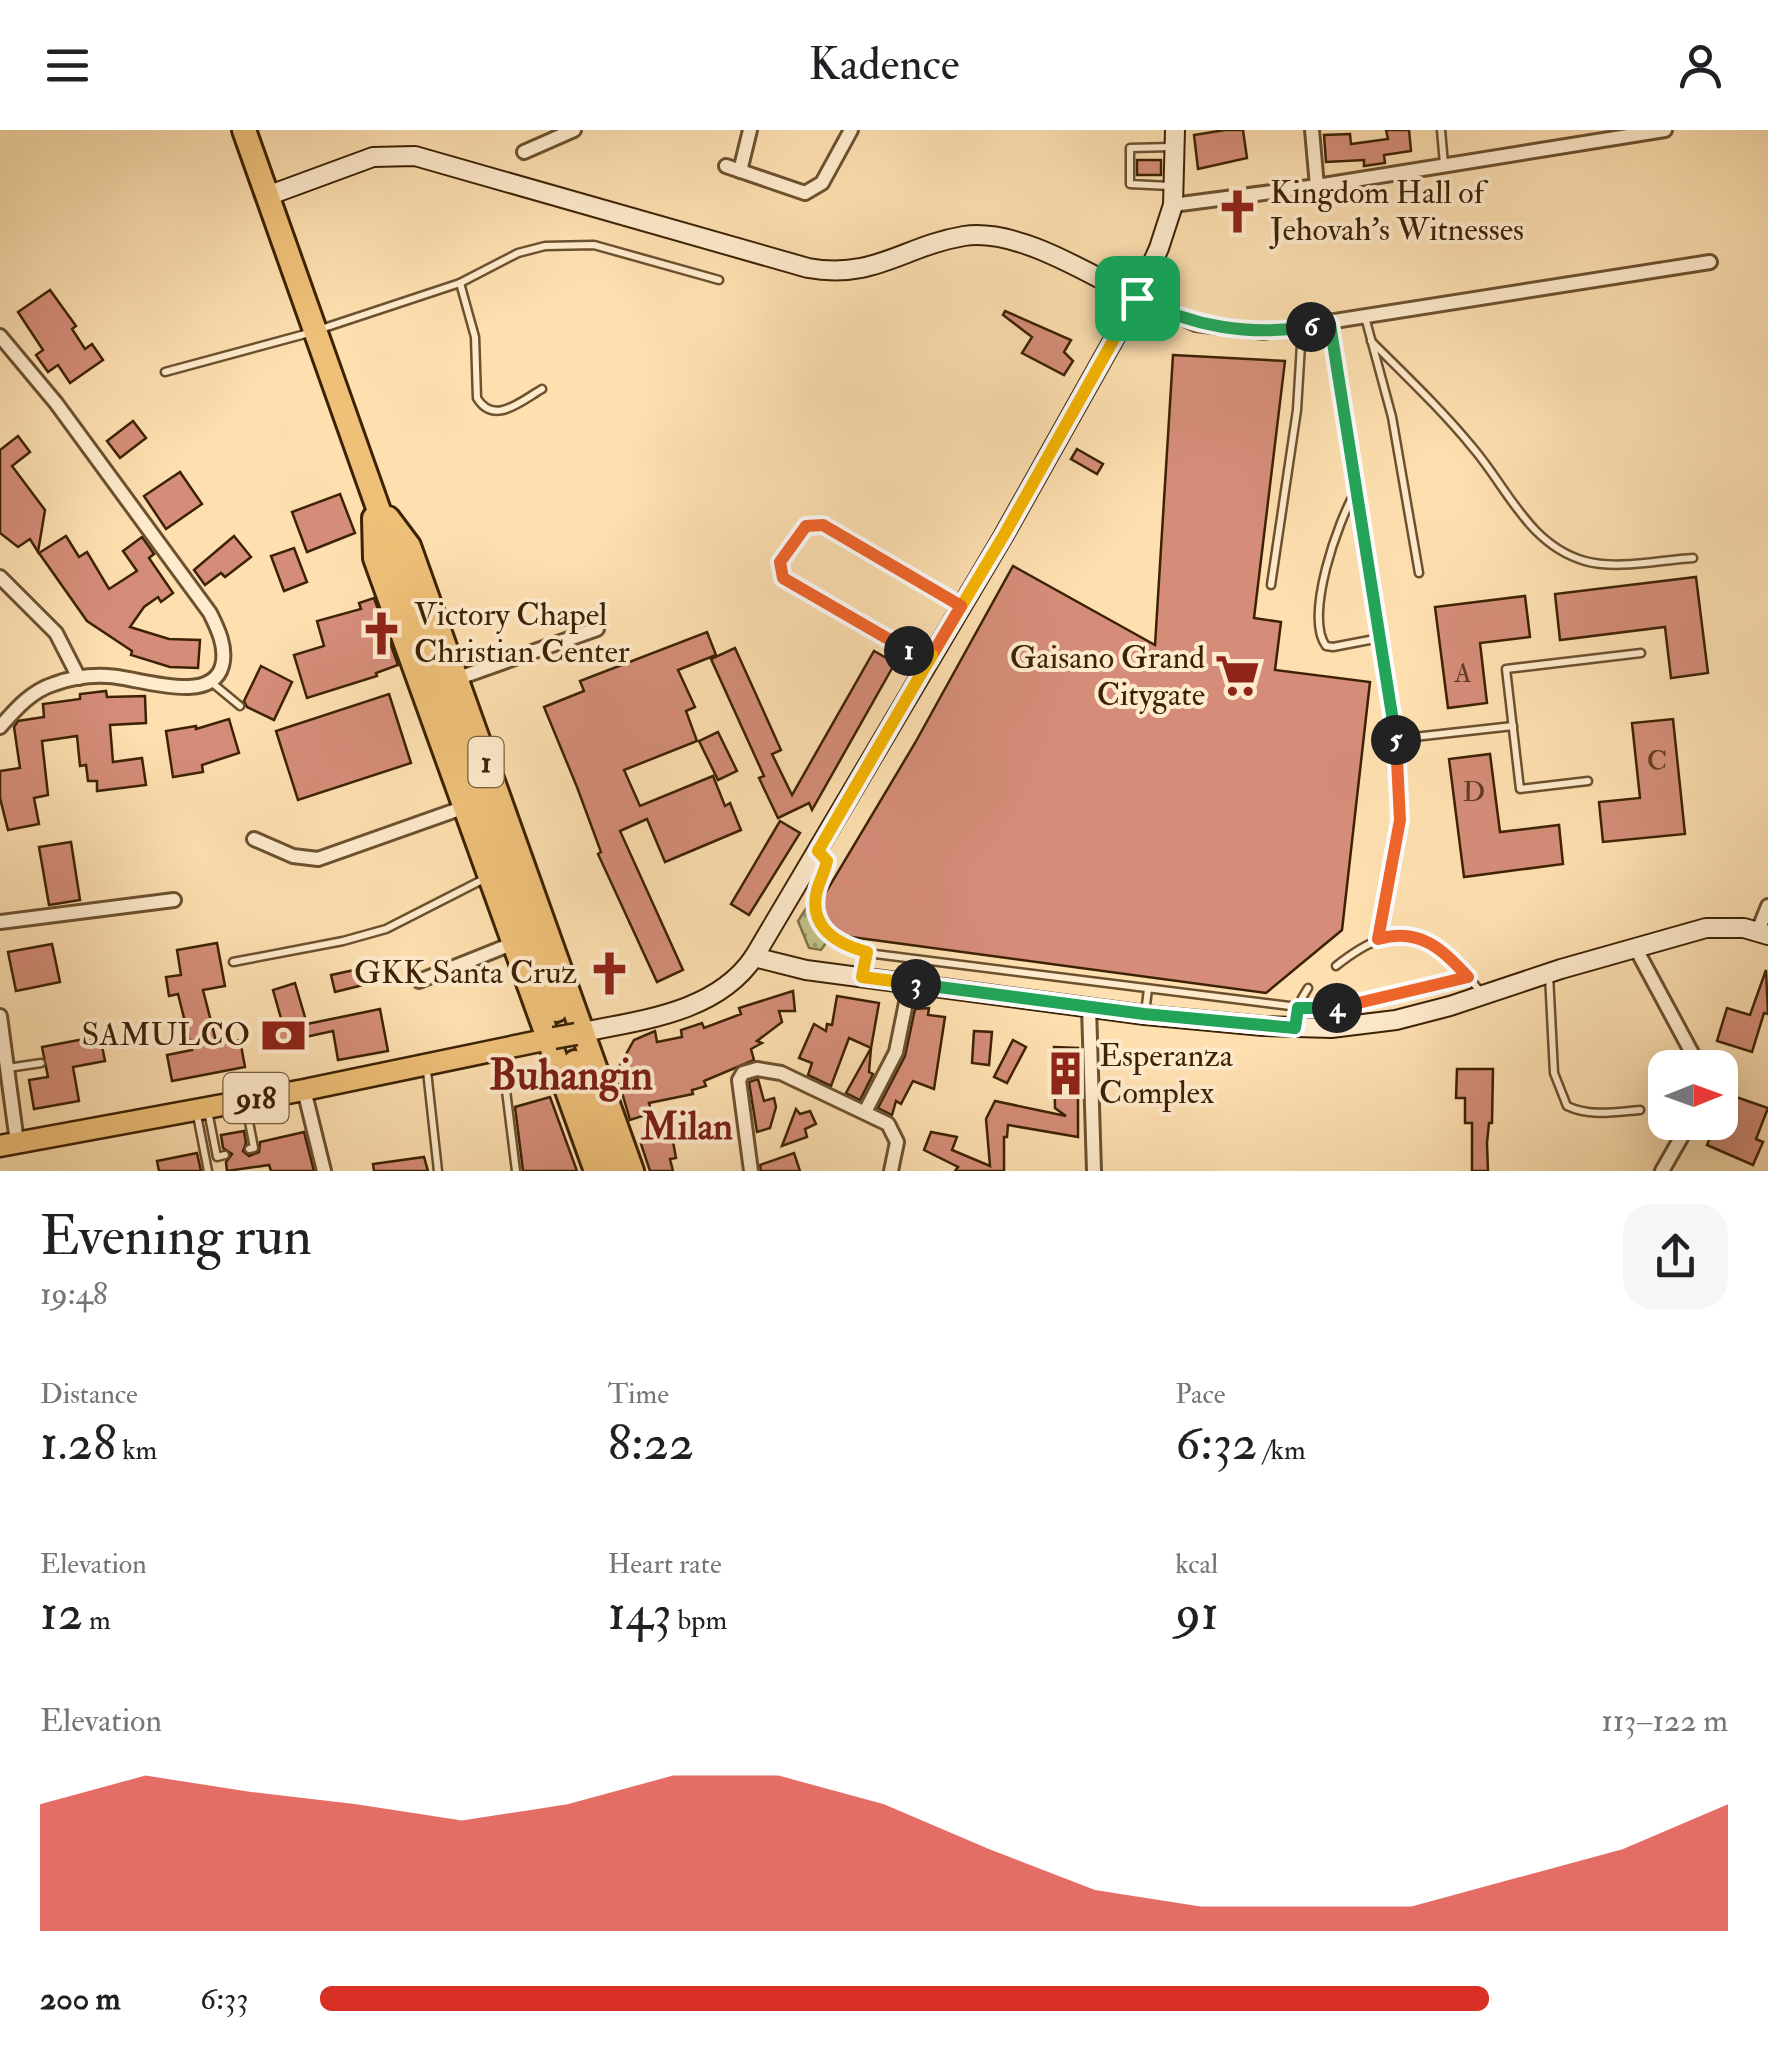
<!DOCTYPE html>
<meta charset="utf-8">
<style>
:root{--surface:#fff;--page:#f6f6f6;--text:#202124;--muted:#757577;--accent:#d93025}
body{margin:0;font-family:"IM FELL Double Pica",serif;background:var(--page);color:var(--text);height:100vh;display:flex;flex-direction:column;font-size:38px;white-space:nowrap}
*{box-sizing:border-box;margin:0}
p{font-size:32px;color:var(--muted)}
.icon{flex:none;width:55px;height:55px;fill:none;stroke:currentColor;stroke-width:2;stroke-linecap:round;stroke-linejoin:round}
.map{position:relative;height:1041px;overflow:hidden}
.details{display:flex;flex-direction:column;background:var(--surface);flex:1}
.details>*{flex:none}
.needle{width:65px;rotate:89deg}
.buttons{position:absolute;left:1648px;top:920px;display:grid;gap:20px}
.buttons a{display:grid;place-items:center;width:90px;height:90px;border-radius:20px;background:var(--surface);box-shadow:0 10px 40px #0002;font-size:50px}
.pin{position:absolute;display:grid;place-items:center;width:85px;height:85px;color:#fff;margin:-42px;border-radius:20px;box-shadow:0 5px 15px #0006}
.km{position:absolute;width:50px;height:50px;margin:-25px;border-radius:50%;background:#222;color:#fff;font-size:28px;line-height:50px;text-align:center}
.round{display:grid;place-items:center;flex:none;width:105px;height:105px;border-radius:30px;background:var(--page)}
.headline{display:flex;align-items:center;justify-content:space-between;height:170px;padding:0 40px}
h1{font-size:55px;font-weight:600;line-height:75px}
.stats{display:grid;grid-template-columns:repeat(3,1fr);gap:15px;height:170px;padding:10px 40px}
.stats div{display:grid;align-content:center}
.stats b{font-size:50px;font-weight:600}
.stats small{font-size:28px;font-weight:400}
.stats p{font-size:28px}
.chart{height:280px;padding:20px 40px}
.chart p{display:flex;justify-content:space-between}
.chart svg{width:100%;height:180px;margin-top:10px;fill:var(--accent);opacity:.7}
ul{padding:0 40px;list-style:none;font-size:32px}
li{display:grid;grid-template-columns:160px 120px 1fr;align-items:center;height:75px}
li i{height:25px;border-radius:12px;background:var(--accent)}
header{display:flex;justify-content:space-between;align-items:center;height:130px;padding:0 40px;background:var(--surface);font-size:45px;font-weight:600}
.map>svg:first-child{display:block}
.grass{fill:url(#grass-dots);stroke:#7e7247;stroke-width:2.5}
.building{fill:#d58d79;stroke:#3c2204;stroke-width:2.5}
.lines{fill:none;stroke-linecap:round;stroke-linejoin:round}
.lane-casing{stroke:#6c512f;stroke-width:11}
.street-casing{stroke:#6c512f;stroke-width:18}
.secondary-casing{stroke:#3c2204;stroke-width:22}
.primary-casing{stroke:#3c2204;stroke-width:25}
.highway-casing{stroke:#3c2204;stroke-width:28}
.lane{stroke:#feeacc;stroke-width:6}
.street{stroke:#feeacc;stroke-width:12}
.secondary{stroke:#feeacc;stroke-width:18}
.primary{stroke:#eec078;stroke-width:20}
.highway{stroke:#eec078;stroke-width:22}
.primary-bridge-casing{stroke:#3c2204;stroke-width:25;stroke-linecap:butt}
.primary-bridge{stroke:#eec078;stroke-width:20}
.split-1-casing{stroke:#fff;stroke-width:20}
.split-2-casing{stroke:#fff;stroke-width:20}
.split-3-casing{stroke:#fff;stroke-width:20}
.split-4-casing{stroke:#fff;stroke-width:20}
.split-5-casing{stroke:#fff;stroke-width:20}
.split-6-casing{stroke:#fff;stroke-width:20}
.split-7-casing{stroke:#fff;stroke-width:20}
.split-1{stroke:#f5b400;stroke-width:12}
.split-2{stroke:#f0652b;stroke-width:12}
.split-3{stroke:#f5b400;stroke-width:12}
.split-4{stroke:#22a559;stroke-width:12}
.split-5{stroke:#f0652b;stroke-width:12}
.split-6{stroke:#22a559;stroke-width:12}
.split-7{stroke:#22a559;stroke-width:12}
.labels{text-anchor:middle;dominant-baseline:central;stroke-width:8;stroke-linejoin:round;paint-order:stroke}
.number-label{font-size:28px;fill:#623d21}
.shield{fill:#feeacc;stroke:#765e40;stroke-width:2.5}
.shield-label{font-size:30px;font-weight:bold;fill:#3c2204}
.poi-label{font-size:32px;fill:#3c2204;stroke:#feeacc;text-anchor:start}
.quarter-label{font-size:38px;font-weight:bold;fill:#7a1f14;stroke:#feeacc}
.district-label{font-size:42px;font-weight:bold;fill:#7a1f14;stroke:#feeacc}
</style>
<header><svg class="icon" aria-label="menu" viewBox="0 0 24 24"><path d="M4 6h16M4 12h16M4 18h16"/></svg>Kadence<svg class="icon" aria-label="person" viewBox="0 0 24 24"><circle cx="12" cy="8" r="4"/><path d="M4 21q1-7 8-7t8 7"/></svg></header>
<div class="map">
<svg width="1768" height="1041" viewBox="0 0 1768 1041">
<defs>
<pattern id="grass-dots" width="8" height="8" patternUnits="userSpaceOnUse" patternTransform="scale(2.5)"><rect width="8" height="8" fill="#c1c18a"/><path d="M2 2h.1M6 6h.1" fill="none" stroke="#9e9c6f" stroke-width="1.8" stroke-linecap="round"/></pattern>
</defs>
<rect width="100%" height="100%" fill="#fddfb0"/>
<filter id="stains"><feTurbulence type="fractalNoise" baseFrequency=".002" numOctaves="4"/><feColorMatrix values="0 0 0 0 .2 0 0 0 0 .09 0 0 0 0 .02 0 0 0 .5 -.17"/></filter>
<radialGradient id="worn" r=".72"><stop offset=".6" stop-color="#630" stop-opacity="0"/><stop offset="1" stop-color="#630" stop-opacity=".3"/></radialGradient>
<polygon class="grass" points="810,772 818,799 828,810 821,820 809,818 798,791"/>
<g class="building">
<polygon points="1225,0 1243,0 1247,28 1198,39 1194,5"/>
<polygon points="1386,0 1409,0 1411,21 1384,25 1385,33 1364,36 1364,30 1326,32 1324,5 1350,4 1351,14 1388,9"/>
<rect x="1137" y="30" width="24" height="15"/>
<polygon points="50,160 76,196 72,199 85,219 92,214 103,230 70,253 58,235 48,242 36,225 43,220 18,182"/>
<polygon points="1005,181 1071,210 1064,222 1073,231 1064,245 1022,223 1032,207 1003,185"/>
<polygon points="1173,225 1285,231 1254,488 1281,492 1275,540 1370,552 1342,800 1266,863 844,806 825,788 823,767 915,613 1013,436 1155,515"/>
<polygon points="133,291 146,308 120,328 107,311"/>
<polygon points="18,306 30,322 12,336 45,380 38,422 30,409 18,417 0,403 0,320"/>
<polygon points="1077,319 1103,334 1097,344 1071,329"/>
<polygon points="180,342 202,374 166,399 144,366"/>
<polygon points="340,364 355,403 307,422 292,382"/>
<polygon points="66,406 79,427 87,422 109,459 137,441 123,421 142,407 154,424 149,428 173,463 161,472 158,467 144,477 130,497 169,509 200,510 198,538 170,537 131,525 132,521 87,491 39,423"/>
<polygon points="234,406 251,427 225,447 221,443 205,455 194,440"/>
<polygon points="294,418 307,452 284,461 271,426"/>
<polygon points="1696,447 1708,543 1671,548 1665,497 1560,510 1555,464"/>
<polygon points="1525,466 1530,507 1480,513 1487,573 1448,578 1435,477"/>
<polygon points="374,468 398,535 376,543 377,546 307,568 294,525 324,516 317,491 361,479 359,473"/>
<polygon points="707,502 716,525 678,540 695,577 686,581 697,611 624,640 640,676 713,646 725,676 730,673 741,700 665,732 647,689 620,701 683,840 657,852 598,724 601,722 577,657 544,577 584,561 580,551"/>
<polygon points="735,518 781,620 772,624 792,665 874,521 895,533 812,680 809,673 778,688 759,648 764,646 711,529"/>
<polygon points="261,536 292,552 274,590 247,577 244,571"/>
<polygon points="106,561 107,567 145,566 146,593 110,595 113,632 142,628 146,655 97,661 97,651 88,651 86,635 80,636 77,606 42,611 48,665 34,668 39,694 8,700 0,668 0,641 20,638 14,597 18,591 44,587 43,574 80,569 80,564"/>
<polygon points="389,564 411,633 298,670 276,601"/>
<polygon points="229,589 239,623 202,635 203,642 173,647 166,601 196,596 196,599"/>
<polygon points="1673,589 1685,704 1603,712 1599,672 1640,668 1632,593"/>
<polygon points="718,602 737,641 718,650 699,611"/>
<polygon points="1490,624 1500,702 1559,695 1563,734 1464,747 1449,629"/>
<polygon points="780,691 800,703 749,785 731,774"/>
<polygon points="71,712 80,770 49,775 39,717"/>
<polygon points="217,813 225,856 203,860 217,915 240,910 245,937 172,951 167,925 192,920 178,864 169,866 166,847 181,845 177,820"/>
<polygon points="52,814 60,852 16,861 8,822"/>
<polygon points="359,839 363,855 335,862 331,845"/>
<polygon points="1766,840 1768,884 1764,883 1752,922 1717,911 1727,878 1750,885"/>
<polygon points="295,853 307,894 380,879 388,921 338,930 333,901 264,916 261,904 284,899 273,860"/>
<polygon points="793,861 795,881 779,881 782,892 757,911 762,913 751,919 754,930 704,951 706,956 692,960 693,964 649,973 652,983 630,990 616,942 634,910 655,901 657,912 682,907 681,900 702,893 704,898 741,884 739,878"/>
<polygon points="837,866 879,873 871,918 849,908 831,956 808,945 812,933 799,928 814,894 826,901 827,894 832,895"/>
<polygon points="929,878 928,885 945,887 934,959 913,951 901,974 896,971 892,985 878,978 905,926 915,879"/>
<polygon points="974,901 992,902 989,935 972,933"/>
<polygon points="100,906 105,931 73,937 79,971 34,979 29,950 48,947 42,917"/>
<polygon points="1013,910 1026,917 1007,953 994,947"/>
<polygon points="1054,917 1078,918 1078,1007 1008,995 1007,1007 1004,1007 1004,1041 955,1041 958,1037 924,1020 931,1002 957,1007 952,1020 990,1036 986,989 995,971 1066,986 1055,978"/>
<polygon points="871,918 869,942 873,944 860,970 846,963"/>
<polygon points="1457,939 1493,939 1492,993 1489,993 1487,1013 1488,1041 1472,1041 1472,993 1465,993 1465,968 1456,968"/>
<polygon points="758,949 764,971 774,968 776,977 770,998 757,1002 749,952"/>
<polygon points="550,967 577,1041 523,1041 515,977"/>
<polygon points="1736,967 1768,978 1756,1009 1763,1012 1753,1035 1707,1015 1712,1003 1720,1006 1720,986 1723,978 1732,980"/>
<polygon points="796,979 800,984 810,981 816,994 805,999 807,1007 782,1016"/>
<polygon points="244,1001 246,1013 243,1021 249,1026 259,1022 260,1012 304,1002 314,1041 271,1041 269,1035 227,1041 226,1032 232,1024 223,1018 221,1005"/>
<polygon points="672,1006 676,1028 670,1029 673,1041 650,1041 639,1008"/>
<polygon points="197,1023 201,1041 159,1041 157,1031"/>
<polygon points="794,1023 800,1041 761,1041 760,1035"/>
<polygon points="424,1027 428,1041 374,1041 373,1034"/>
</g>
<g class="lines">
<defs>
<g id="lane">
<polyline points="1441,0 1444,34"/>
<polyline points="1170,56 1130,54 1130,18 1172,17"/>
<path d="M460 153 475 207 477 268C494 296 521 271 542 259"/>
<polyline points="1365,187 1392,287 1419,443"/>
<polyline points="1330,193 1390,566 1400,658 1396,718 1378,809"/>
<polyline points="321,199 460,153 518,123 545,116 594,115 719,150"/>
<path d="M1371 211C1406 246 1442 280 1473 318 1508 359 1529 415 1585 431 1617 440 1659 430 1693 428"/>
<polyline points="165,242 309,203"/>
<path d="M1356 361C1338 390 1304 487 1326 516L1333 517 1380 508"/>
<polyline points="1271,455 1297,280 1302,198"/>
<polyline points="927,531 783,448 780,432 806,396 818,393 958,475"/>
<polyline points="211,552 240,576"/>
<polyline points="1396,609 1513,596"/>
<polyline points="1588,651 1520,659 1506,539 1641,523"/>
<path d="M819 722 827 731C825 740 822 746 819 754 805 794 833 813 867 823L1298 877C1357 879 1411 862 1468 847"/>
<polyline points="233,832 343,811 386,799 486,748"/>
<path d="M1336 836C1404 782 1432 806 1482 863"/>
<path d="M1549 845 1554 943 1567 976C1591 987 1615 982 1640 980"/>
<polyline points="863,846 867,823"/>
<polyline points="1145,883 1148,859"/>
<polyline points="1295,894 1302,868 1308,858"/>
<polyline points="501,920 516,1041"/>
<polyline points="8,938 41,933"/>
<polyline points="427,941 438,1041"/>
<polyline points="246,976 254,1018 249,1019"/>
<polyline points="208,981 217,1027 225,1025"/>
<polyline points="197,985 208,1041"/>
</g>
<g id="street">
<polyline points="1312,0 1317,56"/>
<polyline points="524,22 574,0"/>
<polyline points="726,36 805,63 822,53 851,0"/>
<polyline points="740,41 750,0"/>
<polyline points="1173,75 1317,56 1665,0"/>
<polyline points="1137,168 1196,194 1264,202 1710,132"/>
<path d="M0 206 56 273 210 483C218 499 227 518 222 536 211 576 137 547 108 546 91 545 70 548 54 554 31 561 15 580 0 597"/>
<polyline points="0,447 56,503 79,548"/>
<polyline points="456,549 597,499"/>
<polyline points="254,709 293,726 318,729 465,677"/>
<polyline points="0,792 174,770"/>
<polyline points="1758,801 1768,776"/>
<polyline points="1635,817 1700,938"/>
<polyline points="419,851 514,813"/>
<polyline points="1089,877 1094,1041"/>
<polyline points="0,886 17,1012"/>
<polyline points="304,960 324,1041"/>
<polyline points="865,982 896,922 910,853"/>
<polyline points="751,1041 739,950 743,943 757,939 781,943 888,994 897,1012 891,1041"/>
<polyline points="1662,1041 1690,992"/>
</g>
<g id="secondary">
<path d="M267 66 373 27 415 26 808 138C874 150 904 116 964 106 1018 98 1089 144 1137 168"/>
<polyline points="754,827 806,840 1145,885 1263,896 1331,898 1396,890 1450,876 1561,839 1706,798 1744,798 1768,805"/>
<path d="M583 902C643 890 717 882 754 827L1004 405 1137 168 1159 118 1173 75 1175 0"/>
</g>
<polyline id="primary" points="0,1016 304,960 554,908"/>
<g id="highway">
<polyline points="244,0 556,880"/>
<polyline points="374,388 375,428 596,1041"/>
<polyline points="388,388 409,416 632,1041"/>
<polyline points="575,932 614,1041"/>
</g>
</defs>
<use href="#lane" class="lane-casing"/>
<use href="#street" class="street-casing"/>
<use href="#secondary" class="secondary-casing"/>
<use href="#primary" class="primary-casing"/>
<use href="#highway" class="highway-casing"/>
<use href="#lane" class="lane"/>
<use href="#street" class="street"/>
<use href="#secondary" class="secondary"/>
<use href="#primary" class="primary"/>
<use href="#highway" class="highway"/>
<defs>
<polyline id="primary-bridge" points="554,908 576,904"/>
</defs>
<use href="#primary-bridge" class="primary-bridge-casing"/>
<use href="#primary-bridge" class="primary-bridge"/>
</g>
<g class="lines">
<defs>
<polyline id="split-1" points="909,521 928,532 1004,405 1137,168"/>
<polyline id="split-2" points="909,521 783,448 780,432 806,396 823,395 961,476 932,525"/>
<path id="split-3" d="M916 854 862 847 867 822C833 813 805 794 819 754 822 746 825 740 827 731L818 721 932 525"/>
<polyline id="split-4" points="916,854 1144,884 1295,898 1298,878 1337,878"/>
<path id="split-5" d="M1337 878 1468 847C1442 819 1420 797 1378 809L1400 690 1396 610"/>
<polyline id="split-6" points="1311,197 1330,194 1396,610"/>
<path id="split-7" d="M1137 168C1193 197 1248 206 1311 197"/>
</defs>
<use href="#split-1" class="split-1-casing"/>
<use href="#split-2" class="split-2-casing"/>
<use href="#split-3" class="split-3-casing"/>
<use href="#split-4" class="split-4-casing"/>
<use href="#split-5" class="split-5-casing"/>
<use href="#split-6" class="split-6-casing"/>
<use href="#split-7" class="split-7-casing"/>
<use href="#split-1" class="split-1"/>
<use href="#split-2" class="split-2"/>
<use href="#split-3" class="split-3"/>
<use href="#split-4" class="split-4"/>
<use href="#split-5" class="split-5"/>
<use href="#split-6" class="split-6"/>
<use href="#split-7" class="split-7"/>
</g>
<defs>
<symbol id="church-bare" viewBox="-9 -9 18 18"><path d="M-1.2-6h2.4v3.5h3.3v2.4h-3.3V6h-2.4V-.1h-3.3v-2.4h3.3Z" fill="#8f2418" stroke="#feeacc" stroke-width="2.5" paint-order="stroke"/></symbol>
<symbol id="supermarket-bare" viewBox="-9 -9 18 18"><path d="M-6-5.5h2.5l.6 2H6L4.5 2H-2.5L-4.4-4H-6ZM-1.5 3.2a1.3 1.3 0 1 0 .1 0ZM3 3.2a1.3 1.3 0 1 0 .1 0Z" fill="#8f2418" stroke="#feeacc" stroke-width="2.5" paint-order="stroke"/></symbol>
<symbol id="bank-bare" viewBox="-9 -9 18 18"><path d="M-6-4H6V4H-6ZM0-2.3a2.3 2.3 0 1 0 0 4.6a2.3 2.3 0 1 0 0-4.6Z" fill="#8f2418" stroke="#feeacc" stroke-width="2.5" paint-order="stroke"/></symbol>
<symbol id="building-bare" viewBox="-9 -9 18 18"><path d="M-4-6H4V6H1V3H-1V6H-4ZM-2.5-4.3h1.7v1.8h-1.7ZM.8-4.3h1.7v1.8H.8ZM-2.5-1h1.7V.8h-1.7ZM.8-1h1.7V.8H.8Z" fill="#8f2418" stroke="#feeacc" stroke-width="2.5" paint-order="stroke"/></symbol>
</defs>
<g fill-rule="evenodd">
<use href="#church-bare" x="1206" y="50" width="63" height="63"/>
<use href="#church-bare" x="350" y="472" width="63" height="63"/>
<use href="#supermarket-bare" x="1206" y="514" width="63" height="63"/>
<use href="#church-bare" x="578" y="812" width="63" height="63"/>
<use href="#bank-bare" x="252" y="874" width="63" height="63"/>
<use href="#building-bare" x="1034" y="912" width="63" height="63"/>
</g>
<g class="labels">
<g class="number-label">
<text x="1463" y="543">A</text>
<text x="1657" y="631">C</text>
<text x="1474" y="662">D</text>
</g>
<g class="shield">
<rect x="468.5" y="607" width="35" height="50" rx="8"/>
<rect x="223.5" y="943" width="65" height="50" rx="8"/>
</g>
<g class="shield-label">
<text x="486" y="632">1</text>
<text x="256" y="968">918</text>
</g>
<g class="poi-label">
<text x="1270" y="63">Kingdom Hall of<tspan x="1270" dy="37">Jehovah's Witnesses</tspan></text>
<text x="414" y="485">Victory Chapel<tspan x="414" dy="37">Christian Center</tspan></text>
<text x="1205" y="528" text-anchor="end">Gaisano Grand<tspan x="1205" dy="37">Citygate</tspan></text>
<text x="577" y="843" text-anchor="end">GKK Santa Cruz</text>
<text x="250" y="905" text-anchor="end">SAMULCO</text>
<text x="1099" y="926">Esperanza<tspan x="1099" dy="37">Complex</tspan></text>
</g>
<g class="quarter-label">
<text x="687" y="997">Milan</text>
</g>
<g class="district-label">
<text x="571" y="946">Buhangin</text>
</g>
</g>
<rect width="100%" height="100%" filter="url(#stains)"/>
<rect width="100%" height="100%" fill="url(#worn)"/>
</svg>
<div class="buttons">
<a><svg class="needle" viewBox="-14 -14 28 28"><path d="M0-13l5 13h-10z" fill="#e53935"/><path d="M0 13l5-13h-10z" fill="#757577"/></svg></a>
</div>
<div class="pin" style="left:1137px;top:168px;background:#1e9e55"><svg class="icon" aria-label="arrive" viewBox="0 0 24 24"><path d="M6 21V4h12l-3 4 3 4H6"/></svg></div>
<b class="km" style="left:909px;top:521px">1</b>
<b class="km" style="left:916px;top:854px">3</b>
<b class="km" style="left:1337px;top:878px">4</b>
<b class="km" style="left:1396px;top:610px">5</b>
<b class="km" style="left:1311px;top:197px">6</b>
</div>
<section class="details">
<div class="headline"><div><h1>Evening run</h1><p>19:48</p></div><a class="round"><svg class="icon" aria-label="share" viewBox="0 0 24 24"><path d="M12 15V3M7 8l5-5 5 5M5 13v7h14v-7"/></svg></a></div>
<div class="stats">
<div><p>Distance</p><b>1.28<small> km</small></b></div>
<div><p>Time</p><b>8:22</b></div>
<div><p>Pace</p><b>6:32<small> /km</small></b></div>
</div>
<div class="stats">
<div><p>Elevation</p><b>12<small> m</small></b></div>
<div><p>Heart rate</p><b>143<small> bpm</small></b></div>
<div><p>kcal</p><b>91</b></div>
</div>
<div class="chart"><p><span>Elevation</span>113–122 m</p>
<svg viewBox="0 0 160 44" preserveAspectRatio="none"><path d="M0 44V13L10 6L20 10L30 13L40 17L50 13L60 6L70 6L80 13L90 24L100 34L110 38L120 38L130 38L140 31L150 24L160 13V44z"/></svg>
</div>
<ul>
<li><b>200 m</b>6:33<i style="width:83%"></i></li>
</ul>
</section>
